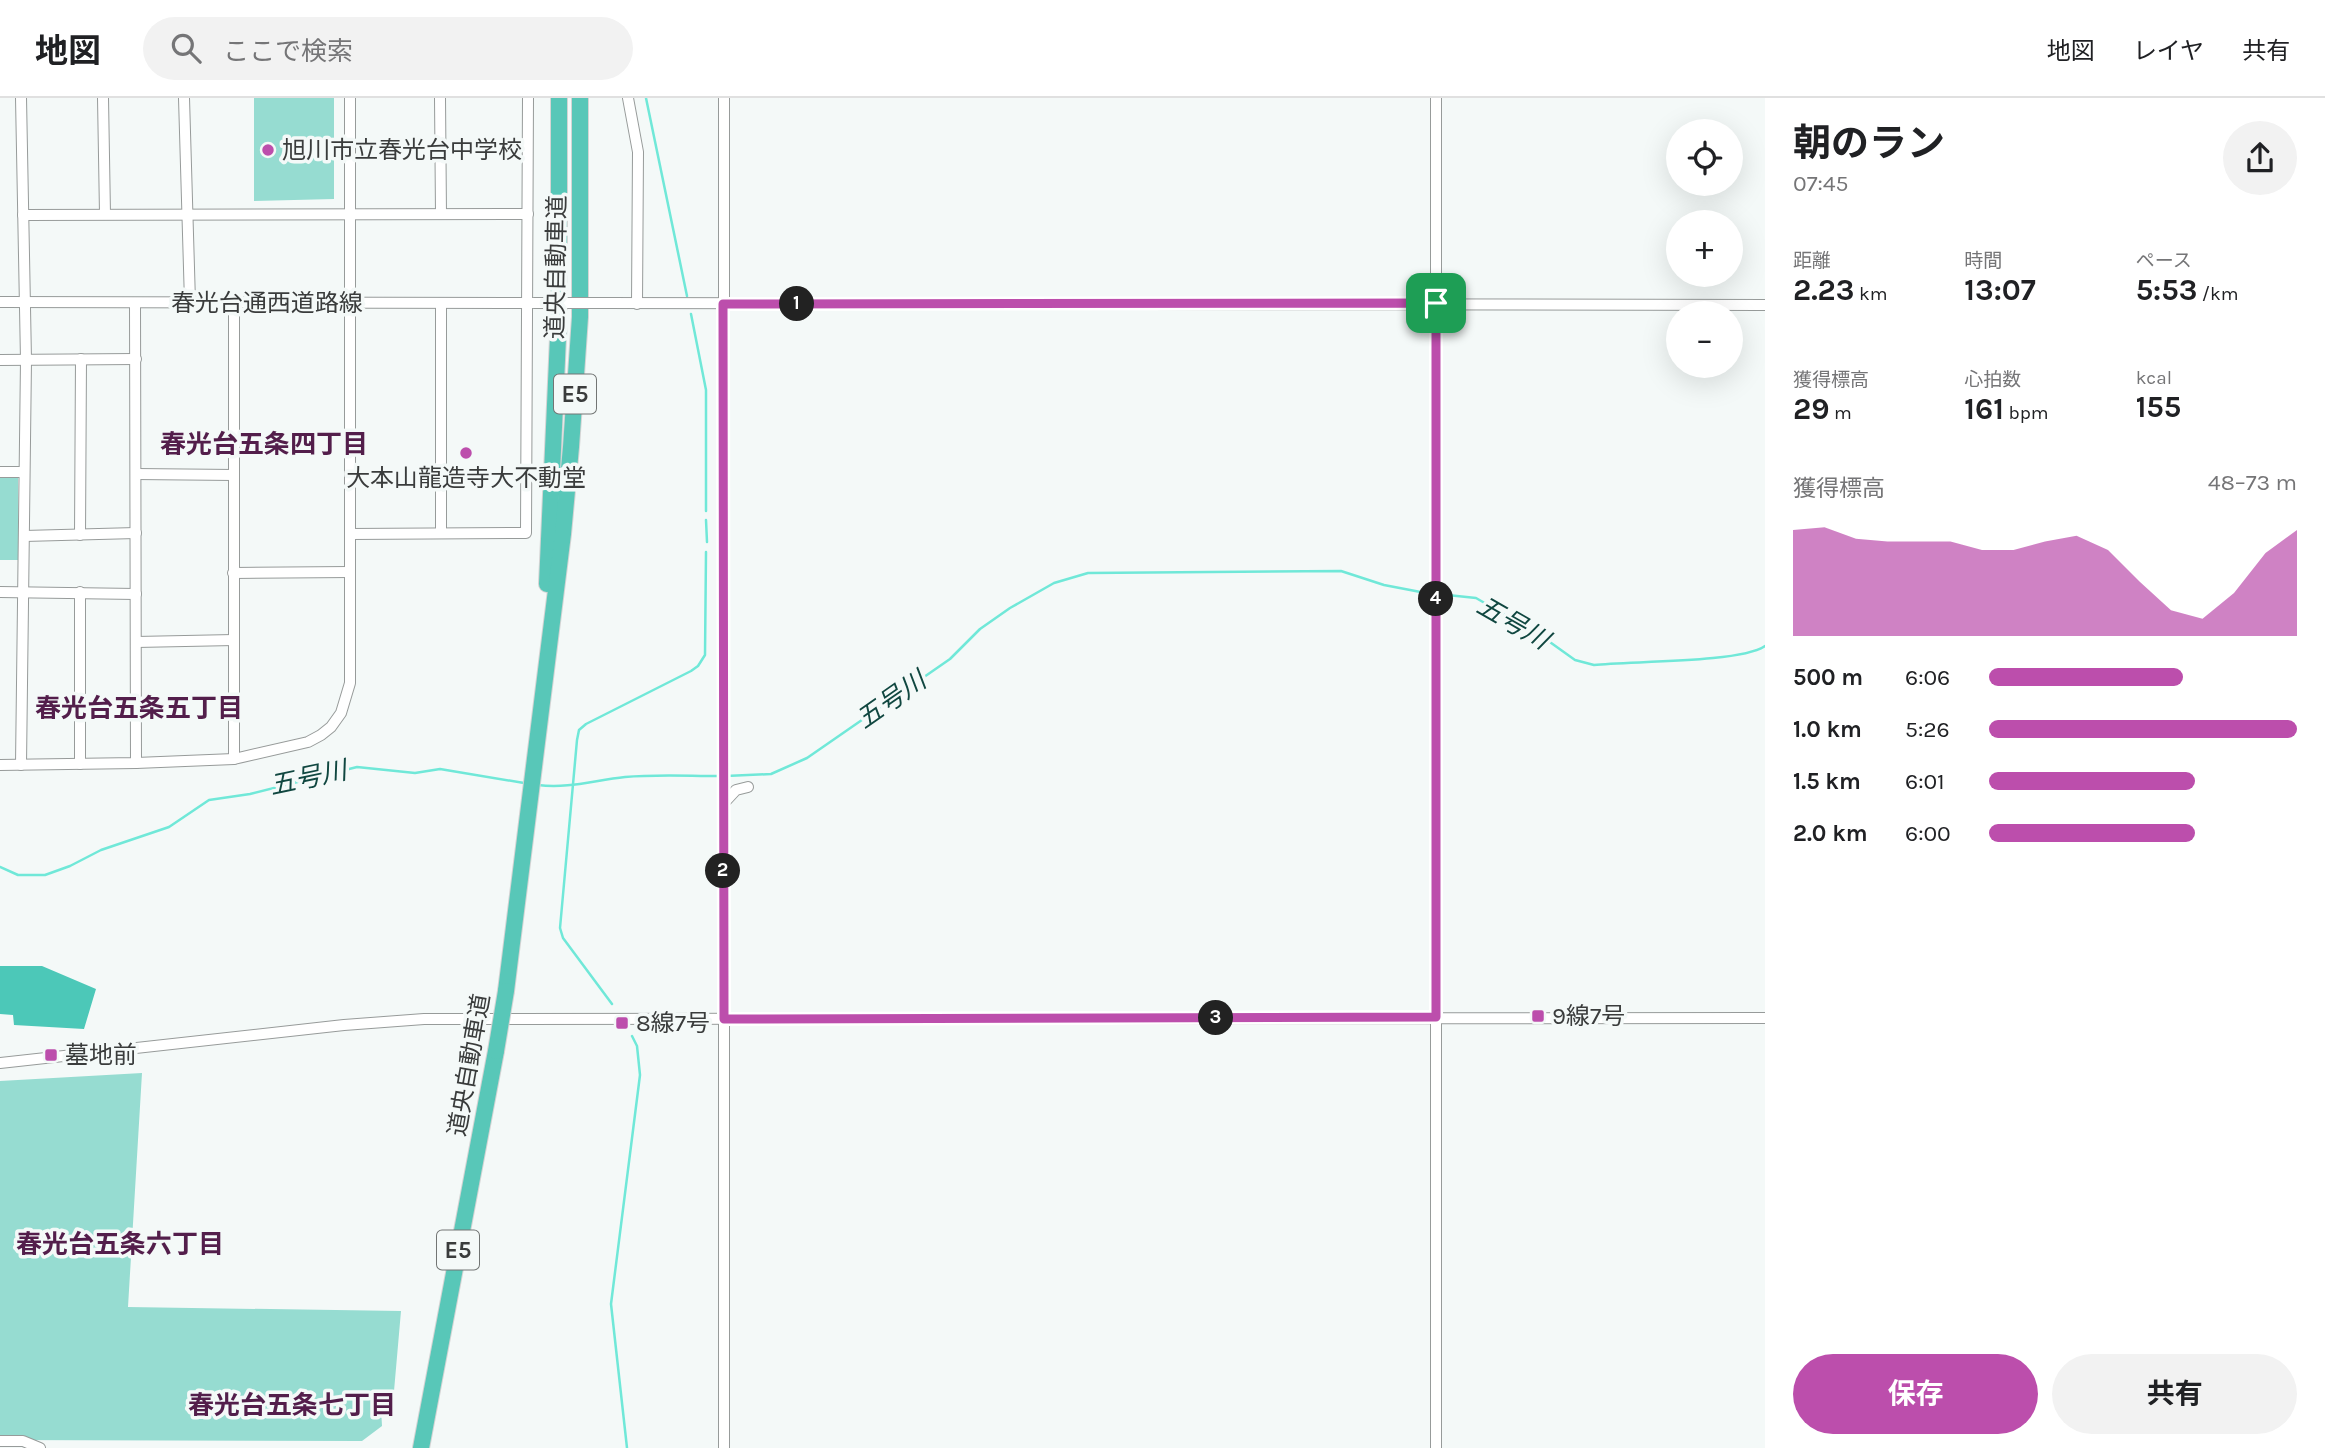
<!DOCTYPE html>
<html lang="ja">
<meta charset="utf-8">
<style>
:root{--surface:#fff;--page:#f2f2f2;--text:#202124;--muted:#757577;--line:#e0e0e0;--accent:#bc4eac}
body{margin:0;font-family:Karla,"Noto Sans JP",sans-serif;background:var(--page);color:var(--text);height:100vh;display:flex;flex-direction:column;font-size:26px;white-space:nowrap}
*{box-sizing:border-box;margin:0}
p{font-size:23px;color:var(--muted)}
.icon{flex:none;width:38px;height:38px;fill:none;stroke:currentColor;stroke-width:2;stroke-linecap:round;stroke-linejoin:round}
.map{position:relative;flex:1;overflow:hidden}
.sheet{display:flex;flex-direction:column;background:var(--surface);width:560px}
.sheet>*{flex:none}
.buttons{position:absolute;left:1666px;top:21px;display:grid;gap:14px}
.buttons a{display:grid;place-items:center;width:77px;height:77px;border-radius:50%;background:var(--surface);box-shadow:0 7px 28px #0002;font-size:35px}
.pin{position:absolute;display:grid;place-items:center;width:60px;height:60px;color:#fff;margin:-30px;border-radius:14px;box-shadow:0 4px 10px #0006}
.km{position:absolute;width:35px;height:35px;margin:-18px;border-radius:50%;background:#222;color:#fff;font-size:19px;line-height:35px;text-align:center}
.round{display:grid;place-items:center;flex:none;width:74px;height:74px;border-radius:37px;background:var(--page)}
.head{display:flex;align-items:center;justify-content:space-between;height:119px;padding:0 28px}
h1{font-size:38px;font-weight:700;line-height:52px}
.stats{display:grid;grid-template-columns:repeat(3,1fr);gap:10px;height:119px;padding:7px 28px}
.stats div{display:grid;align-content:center}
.stats b{font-size:30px;font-weight:700}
.stats small{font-size:19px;font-weight:400}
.stats p{font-size:19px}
.chart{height:196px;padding:14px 28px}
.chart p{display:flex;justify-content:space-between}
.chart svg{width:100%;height:126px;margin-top:7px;fill:var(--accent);opacity:.7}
.button{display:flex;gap:14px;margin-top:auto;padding:14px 28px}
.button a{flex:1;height:80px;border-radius:42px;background:var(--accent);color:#fff;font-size:28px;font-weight:700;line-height:80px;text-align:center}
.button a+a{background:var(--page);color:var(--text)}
ul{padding:0 28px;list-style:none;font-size:23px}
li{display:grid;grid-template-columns:112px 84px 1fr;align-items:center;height:52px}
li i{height:18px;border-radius:9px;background:var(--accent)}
header{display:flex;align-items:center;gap:42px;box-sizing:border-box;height:98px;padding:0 35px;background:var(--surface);border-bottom:2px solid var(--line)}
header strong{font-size:33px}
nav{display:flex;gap:38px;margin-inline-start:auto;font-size:24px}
.search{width:490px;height:63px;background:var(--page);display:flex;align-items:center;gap:18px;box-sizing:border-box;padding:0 24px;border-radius:38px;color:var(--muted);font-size:26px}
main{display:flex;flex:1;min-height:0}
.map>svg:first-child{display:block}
.green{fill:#96dcd1}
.forest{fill:#4cc8b8}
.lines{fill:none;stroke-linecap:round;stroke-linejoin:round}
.stream{stroke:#70e8d8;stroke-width:2.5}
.minor-casing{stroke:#979b9a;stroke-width:12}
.highway-casing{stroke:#d4d4d4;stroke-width:18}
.minor{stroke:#fff;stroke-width:10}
.highway{stroke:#58c7b8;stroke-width:16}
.minor-bridge-casing{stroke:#979b9a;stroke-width:12;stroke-linecap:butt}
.highway-bridge-casing{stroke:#d4d4d4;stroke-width:18;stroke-linecap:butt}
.minor-bridge{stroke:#fff;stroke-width:10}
.highway-bridge{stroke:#58c7b8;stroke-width:16}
.route-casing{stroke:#fff;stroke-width:14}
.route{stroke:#bc4eac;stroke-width:9}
.poi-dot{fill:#bc4eac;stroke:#f4f9f8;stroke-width:2.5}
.labels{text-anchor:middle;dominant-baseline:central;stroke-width:7;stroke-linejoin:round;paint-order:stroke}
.shield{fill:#f4f9f8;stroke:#727574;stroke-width:2}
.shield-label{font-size:23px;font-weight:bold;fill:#3a3c3c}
.poi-label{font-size:24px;fill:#3a3c3c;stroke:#f4f9f8;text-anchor:start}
.street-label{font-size:24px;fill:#3a3c3c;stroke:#f4f9f8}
.neighbourhood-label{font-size:26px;font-weight:bold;fill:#531e4b;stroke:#f4f9f8}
.water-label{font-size:26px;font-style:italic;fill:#104740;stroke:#f4f9f8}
</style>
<header>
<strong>地図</strong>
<div class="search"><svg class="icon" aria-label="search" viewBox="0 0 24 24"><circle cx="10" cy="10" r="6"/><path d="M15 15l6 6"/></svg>ここで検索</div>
<nav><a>地図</a><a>レイヤ</a><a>共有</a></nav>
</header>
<main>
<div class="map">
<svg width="1765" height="1350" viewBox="0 0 1765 1350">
<rect width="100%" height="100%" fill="#f4f9f8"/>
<g class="green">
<polygon points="254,0 334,0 334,101 254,103"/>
<rect x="0" y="379" width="18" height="83"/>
<polygon points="142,975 128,1209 401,1213 394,1293 380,1292 382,1328 362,1343 0,1342 0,983"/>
</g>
<polygon class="forest" points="0,868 42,868 96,891 84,931 14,927 13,917 0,916"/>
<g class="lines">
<g class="stream">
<polyline points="646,0 687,198"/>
<polyline points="691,216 706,292 706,413"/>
<polyline points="706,422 707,444"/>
<path d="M1438 496 1476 500 1540 537 1575 562 1594 567C1631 563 1740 565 1765 548"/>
<polyline points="726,678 771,676 807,660 950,561 980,531 1010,510 1054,485 1088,475 1341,473 1384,487 1431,496"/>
<path d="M538 687C568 691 595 682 625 679 656 676 688 678 719 678"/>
<polyline points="0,769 18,777 45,777 70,768 101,752 169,729 209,702 250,696 357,669 415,675 440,671 524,685"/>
<polyline points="612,906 563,840 560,830 577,642 579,632 586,626 691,573 698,568 705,557 706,454"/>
<polyline points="627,1350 611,1206 640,977 637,948 632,938"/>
</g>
<defs>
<g id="minor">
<polyline points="21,0 26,262 21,667"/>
<polyline points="103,0 105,116"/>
<polyline points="184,0 190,204"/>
<polyline points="440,0 441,116"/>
<polyline points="628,0 638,54 637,206"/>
<polyline points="724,0 724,1350"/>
<polyline points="1436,0 1436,1350"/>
<polyline points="23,117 528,116"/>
<polyline points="0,204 533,205"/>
<polyline points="135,205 136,665"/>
<polyline points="600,205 1765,207"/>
<polyline points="0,262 136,261"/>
<polyline points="0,374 24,374"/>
<polyline points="136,376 234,377"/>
<polyline points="441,434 441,205"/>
<polyline points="350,436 526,435 528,0"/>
<polyline points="80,437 81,261"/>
<polyline points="24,438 136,435"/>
<polyline points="233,475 350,474"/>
<polyline points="0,494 136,496"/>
<polyline points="80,494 80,666"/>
<polyline points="136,544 234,542"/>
<polyline points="234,661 234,204"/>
<polyline points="0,667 136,665 234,661 308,644 321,637 331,629 341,615 350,585 350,0"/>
<polyline points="723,706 736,692 748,689"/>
<polyline points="0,965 344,927 424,921 1765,920"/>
<polyline points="0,1343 23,1343 40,1350"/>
</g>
<g id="highway">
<polyline points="547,486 559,217 559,0"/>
<polyline points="506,893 563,436 571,349 580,219 580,0"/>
<polyline points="421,1350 496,953"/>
</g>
</defs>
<use href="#minor" class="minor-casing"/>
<use href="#highway" class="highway-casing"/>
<use href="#minor" class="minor"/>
<use href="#highway" class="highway"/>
<defs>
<polyline id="minor-bridge" points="534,205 600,205"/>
<polyline id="highway-bridge" points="496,953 506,893"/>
</defs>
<use href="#minor-bridge" class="minor-bridge-casing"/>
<use href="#highway-bridge" class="highway-bridge-casing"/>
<use href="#minor-bridge" class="minor-bridge"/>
<use href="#highway-bridge" class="highway-bridge"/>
</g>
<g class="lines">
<defs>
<polygon id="route" points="1436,205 1436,919 724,921 723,206"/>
</defs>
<use href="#route" class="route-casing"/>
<use href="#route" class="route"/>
</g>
<g class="poi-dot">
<circle cx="268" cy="52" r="7"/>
<circle cx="466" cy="355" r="7"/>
<rect x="1531" y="911" width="14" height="14" rx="3.5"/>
<rect x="615" y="918" width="14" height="14" rx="3.5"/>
<rect x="44" y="950" width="14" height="14" rx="3.5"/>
</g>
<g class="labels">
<g class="shield">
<rect x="554" y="276.5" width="42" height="39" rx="5"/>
<rect x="437" y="1132.5" width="42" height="39" rx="5"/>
</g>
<g class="shield-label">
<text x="575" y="296">E5</text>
<text x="458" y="1152">E5</text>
</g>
<g class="poi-label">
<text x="282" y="52">旭川市立春光台中学校</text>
<text x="466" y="380" text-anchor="middle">大本山龍造寺大不動堂</text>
<text x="1552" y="918">9線7号</text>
<text x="636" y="925">8線7号</text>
<text x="65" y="957">墓地前</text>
</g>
<g class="street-label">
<text transform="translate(556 169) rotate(-89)">道央自動車道</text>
<text x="267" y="205">春光台通西道路線</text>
<text transform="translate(469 967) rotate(-80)">道央自動車道</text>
</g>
<g class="neighbourhood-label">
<text x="264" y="346">春光台五条四丁目</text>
<text x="139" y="610">春光台五条五丁目</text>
<text x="120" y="1146">春光台五条六丁目</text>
<text x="292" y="1307">春光台五条七丁目</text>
</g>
<g class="water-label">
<text transform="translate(1513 525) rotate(30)">五号川</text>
<text transform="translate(891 602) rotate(-35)">五号川</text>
<text transform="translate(308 680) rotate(-12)">五号川</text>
</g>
</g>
</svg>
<div class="buttons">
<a><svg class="icon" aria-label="locate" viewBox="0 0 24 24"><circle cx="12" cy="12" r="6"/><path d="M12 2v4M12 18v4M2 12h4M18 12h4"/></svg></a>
<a>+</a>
<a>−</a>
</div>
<div class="pin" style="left:1436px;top:205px;background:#1e9e55"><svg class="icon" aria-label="arrive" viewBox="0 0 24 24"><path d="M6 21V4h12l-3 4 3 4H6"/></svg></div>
<b class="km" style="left:797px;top:206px">1</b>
<b class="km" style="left:723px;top:773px">2</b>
<b class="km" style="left:1216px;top:920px">3</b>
<b class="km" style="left:1436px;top:501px">4</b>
</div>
<section class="sheet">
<div class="head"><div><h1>朝のラン</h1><p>07:45</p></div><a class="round"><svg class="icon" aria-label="share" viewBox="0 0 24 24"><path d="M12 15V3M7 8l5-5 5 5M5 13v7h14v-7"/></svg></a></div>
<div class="stats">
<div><p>距離</p><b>2.23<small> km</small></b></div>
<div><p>時間</p><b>13:07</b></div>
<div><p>ペース</p><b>5:53<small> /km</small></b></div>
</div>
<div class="stats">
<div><p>獲得標高</p><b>29<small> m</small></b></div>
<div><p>心拍数</p><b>161<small> bpm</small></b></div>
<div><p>kcal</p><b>155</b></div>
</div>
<div class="chart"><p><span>獲得標高</span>48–73 m</p>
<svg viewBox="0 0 160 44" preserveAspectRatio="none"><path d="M0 44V7L10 6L20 10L30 11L40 11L50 11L60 14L70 14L80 11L90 9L100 14L110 25L120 35L130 38L140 29L150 15L160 7V44z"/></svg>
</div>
<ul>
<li><b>500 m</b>6:06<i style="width:63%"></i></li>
<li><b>1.0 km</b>5:26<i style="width:100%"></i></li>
<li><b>1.5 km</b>6:01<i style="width:67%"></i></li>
<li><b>2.0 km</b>6:00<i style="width:67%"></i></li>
</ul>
<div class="button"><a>保存</a><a>共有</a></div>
</section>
</main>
